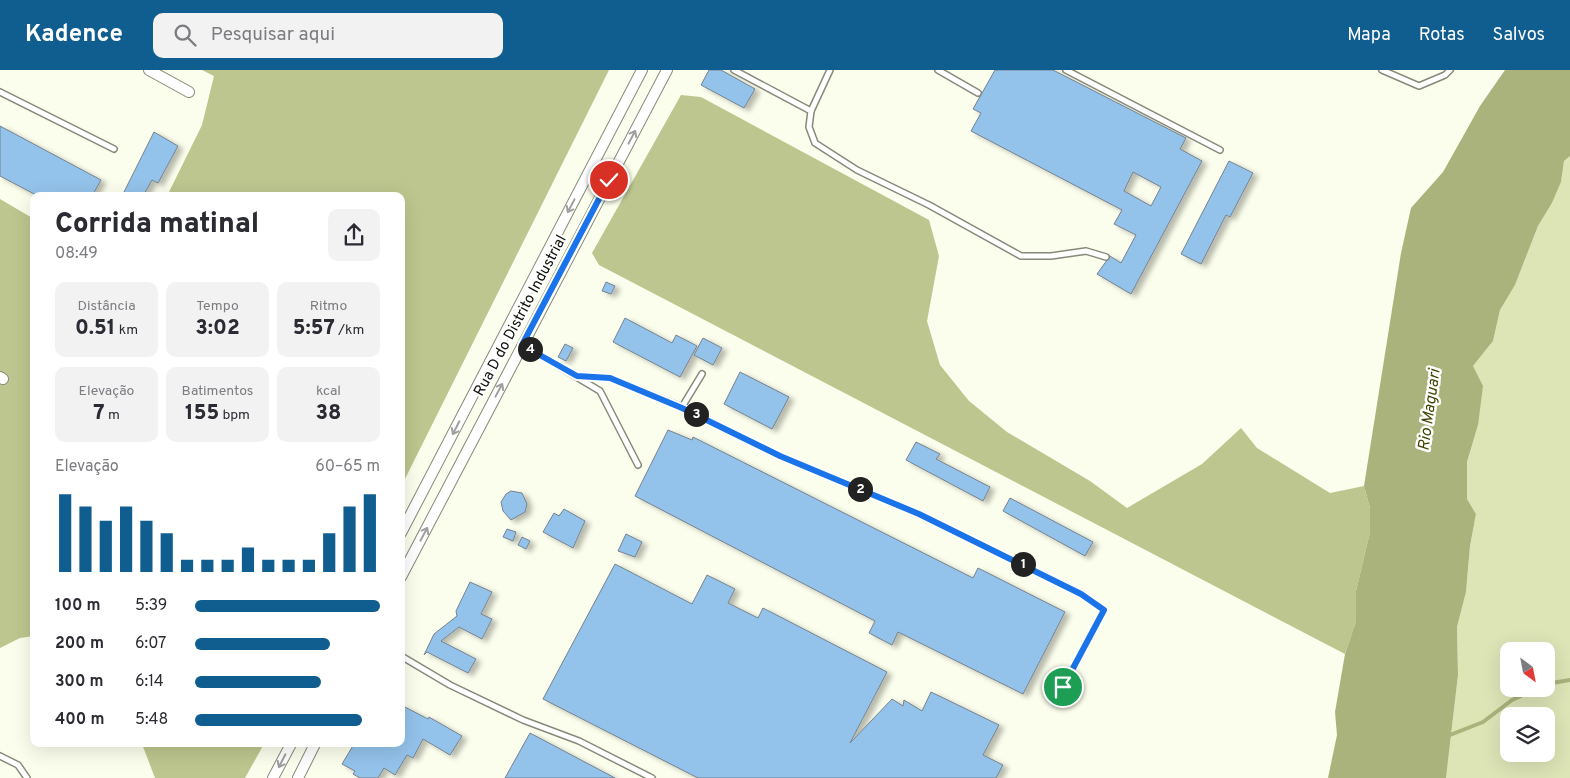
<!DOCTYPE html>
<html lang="pt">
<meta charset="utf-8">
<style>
:root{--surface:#fff;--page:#f2f2f3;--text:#2b2b33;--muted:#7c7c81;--accent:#105d90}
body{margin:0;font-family:Overpass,sans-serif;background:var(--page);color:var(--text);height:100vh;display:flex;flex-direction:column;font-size:19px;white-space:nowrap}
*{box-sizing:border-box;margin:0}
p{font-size:16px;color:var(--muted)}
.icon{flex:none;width:28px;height:28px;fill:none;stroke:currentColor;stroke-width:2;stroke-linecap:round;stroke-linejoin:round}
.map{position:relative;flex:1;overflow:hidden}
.details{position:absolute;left:30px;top:122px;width:375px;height:555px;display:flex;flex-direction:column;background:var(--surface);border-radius:10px;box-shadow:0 5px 20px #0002}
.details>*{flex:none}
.needle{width:32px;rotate:148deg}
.controls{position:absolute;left:1500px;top:572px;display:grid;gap:10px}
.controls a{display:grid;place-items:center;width:55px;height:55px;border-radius:10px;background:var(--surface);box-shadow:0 5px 20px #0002;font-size:25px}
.pin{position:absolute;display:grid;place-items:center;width:42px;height:42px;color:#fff;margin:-21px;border:2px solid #fff;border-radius:50%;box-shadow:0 1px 5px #0007}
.km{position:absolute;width:25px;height:25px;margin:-12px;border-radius:50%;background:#222;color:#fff;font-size:14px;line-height:25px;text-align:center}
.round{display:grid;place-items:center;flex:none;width:52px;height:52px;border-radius:10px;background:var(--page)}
.head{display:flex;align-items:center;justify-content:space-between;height:85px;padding:0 25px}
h1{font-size:28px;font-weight:800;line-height:38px}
.stats{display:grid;grid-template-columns:repeat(3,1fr);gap:8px;height:85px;padding:5px 25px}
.stats div{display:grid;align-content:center;border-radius:10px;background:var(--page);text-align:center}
.stats b{font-size:21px;font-weight:800}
.stats small{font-size:14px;font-weight:400}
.stats p{font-size:14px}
.chart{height:140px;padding:10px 25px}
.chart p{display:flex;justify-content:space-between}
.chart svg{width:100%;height:90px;margin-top:5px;stroke:var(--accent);stroke-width:6}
ul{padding:0 25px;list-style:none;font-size:16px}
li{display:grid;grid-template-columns:80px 60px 1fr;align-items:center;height:38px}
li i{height:12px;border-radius:6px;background:var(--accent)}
header{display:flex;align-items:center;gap:30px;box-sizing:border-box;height:70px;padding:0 25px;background:var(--accent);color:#fff}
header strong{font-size:24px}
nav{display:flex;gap:28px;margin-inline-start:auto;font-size:18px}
.search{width:350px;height:45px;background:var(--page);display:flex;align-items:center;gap:12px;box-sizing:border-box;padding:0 18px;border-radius:10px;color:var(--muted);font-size:19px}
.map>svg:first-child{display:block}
.green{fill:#dde5b7;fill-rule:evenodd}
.forest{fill:#bdc68e}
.water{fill:#abb37c}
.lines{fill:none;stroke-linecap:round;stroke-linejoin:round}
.stream{stroke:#abb37c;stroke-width:4}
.building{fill:#93c2ea;stroke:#75828e;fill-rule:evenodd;filter:url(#shadow)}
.service-casing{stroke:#878a7a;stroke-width:8}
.minor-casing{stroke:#878a7a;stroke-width:12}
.service{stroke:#fff;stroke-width:5}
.minor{stroke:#fff;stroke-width:10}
.oneway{stroke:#9fa09d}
.route-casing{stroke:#fff;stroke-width:10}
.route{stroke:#1a73e8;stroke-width:6}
.labels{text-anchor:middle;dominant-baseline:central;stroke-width:5;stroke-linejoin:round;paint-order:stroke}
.street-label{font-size:15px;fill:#10110b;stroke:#fff}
.water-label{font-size:16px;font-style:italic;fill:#404602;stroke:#fff}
</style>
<header>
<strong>Kadence</strong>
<div class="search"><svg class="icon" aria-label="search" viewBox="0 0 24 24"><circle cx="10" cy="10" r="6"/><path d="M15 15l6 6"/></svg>Pesquisar aqui</div>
<nav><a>Mapa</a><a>Rotas</a><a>Salvos</a></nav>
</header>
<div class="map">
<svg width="1570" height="708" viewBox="0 0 1570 708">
<defs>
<filter id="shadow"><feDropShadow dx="5" dy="3" stdDeviation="2.5" flood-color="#0004"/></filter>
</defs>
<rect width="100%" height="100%" fill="#fbfeec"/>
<path class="green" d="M1570 86V708H1446L1458 605 1457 557 1466 522 1470 476 1476 444 1467 429V392L1478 355 1473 296 1493 271 1500 240 1515 215 1538 156 1552 133 1561 112 1564 91ZM1509 581H1546V619H1509ZM1509 646H1546V684H1509Z"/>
<g class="forest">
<polygon points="202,0 609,0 401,417 401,126 167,126 202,55 214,6"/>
<polygon points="681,25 701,27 929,150 939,186 927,251 940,295 969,331 1007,362 1090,411 1127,438 1202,394 1241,358 1257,378 1330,423 1364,416 1370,438 1370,462 1356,521 1356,551 1345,584 599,195 592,183"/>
<polygon points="0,129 34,149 34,566 20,568 0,578"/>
<polygon points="142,674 264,674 245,708 155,708"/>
</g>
<polygon class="water" points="1505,0 1570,0 1570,86 1564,91 1561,112 1552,133 1538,156 1515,215 1500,240 1493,271 1473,296 1483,316 1478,355 1467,392 1467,429 1476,444 1470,476 1466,522 1457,557 1458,605 1446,708 1328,708 1337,665 1335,642 1345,584 1356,551 1356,521 1370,462 1370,438 1364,416 1401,183 1411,138 1443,102 1480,36"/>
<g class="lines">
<g class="stream">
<polyline points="1546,614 1570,610"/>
<polyline points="1446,663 1450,665 1483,652 1512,630 1536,619"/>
</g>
</g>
<g class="building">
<polygon points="709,0 721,0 755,19 744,38 701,15"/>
<path d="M995 0H1053L1186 68 1180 79 1202 91 1131 224 1097 204 1110 186 1121 193 1136 165 1114 154 1122 140 971 61 981 43 973 39ZM1133 102 1161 117 1151 136 1124 121Z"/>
<polygon points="0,56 101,110 92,126 38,126 0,106"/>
<polygon points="154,62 178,76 158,113 152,110 143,126 122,126"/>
<polygon points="1229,91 1253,103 1230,147 1226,145 1201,194 1181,184"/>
<polygon points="606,212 615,216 611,224 602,221"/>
<polygon points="625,248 672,273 676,265 697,276 680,307 613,272"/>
<polygon points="703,268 722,278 713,295 694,285"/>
<polygon points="565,274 573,278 566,291 558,287"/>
<polygon points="740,302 789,327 772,359 724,334"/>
<polygon points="668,360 692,370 693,367 973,508 978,498 1065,542 1023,624 898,562 892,575 869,563 875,551 635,426"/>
<polygon points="916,372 940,384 936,389 990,417 983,431 906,390"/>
<polygon points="511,421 522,423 527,434 525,442 511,450 503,441 501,432 506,424"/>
<polygon points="1010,428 1093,472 1085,486 1003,441"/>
<polygon points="564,439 585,451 573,478 543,462 554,443 559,446"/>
<polygon points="507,459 516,462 513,471 503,467"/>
<polygon points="626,464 642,472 635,487 618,481"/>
<polygon points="522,467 530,471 526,479 518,475"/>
<polygon points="615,494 692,534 707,505 735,519 728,533 758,548 763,538 887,602 850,673 892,629 903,636 904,630 922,641 931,622 999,655 983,685 1003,695 996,708 698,708 543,629"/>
<polygon points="470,512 492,522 481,544 492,549 482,569 459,557 441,571 476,589 468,603 427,582 424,585 434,564 457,546 456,541"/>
<polygon points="401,635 428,649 429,647 462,666 450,685 423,669 413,688 407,685 395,705 384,698 378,708 360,708 353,704 355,701 342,694 354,674 401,674"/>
<polygon points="530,663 615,708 505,708"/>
</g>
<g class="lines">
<defs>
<g id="service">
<polyline points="734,0 811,41 830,0"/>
<polyline points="938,0 978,23"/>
<polyline points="1066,0 1220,80"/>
<polyline points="1382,0 1419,16 1445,5 1450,0"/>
<polyline points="0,22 114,79"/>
<polyline points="811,41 809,57 815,73 857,100 929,135 1021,186 1051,186 1086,181 1106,187"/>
<polyline points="523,275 600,321 638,395"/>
<polyline points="577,306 610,308 682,337 780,386 919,444 1081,524 1104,540 1063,617"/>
<polyline points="682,337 702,304"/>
<polyline points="401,586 450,615 523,650 579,671 652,708"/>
<polyline points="0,686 18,695 27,708"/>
</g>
<g id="minor">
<polyline points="149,0 189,22"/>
<polyline points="0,307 3,309"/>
<polyline points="401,463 642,0"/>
<polyline points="401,507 667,0"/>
<polyline points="273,708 291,674"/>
<polyline points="298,708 315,674"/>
</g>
</defs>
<use href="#service" class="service-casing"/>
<use href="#minor" class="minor-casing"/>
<use href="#service" class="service"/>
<use href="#minor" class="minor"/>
</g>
<defs><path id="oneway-shaft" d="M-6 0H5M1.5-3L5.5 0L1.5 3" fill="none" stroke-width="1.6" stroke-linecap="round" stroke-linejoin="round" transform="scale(1.25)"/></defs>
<g class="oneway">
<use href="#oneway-shaft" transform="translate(632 67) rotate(-62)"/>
<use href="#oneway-shaft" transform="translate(571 136) rotate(118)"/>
<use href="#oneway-shaft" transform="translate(499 320) rotate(-62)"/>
<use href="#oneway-shaft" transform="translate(456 358) rotate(117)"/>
<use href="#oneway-shaft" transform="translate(424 464) rotate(-62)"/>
<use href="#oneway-shaft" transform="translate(282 691) rotate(117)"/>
</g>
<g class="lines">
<defs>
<polyline id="route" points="609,110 522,275 577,306 610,308 682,338 780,386 919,444 1081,524 1104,540 1063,617"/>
</defs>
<use href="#route" class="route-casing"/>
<use href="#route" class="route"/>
</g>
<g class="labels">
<g class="street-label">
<text transform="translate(521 246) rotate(-62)">Rua D do Distrito Industrial</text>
</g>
<g class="water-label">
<text transform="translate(1430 340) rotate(-82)">Rio Maguari</text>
</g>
</g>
</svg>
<div class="controls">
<a><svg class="needle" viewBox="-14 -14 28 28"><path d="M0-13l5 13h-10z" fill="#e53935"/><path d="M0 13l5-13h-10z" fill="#7c7c81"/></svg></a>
<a><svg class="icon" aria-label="layers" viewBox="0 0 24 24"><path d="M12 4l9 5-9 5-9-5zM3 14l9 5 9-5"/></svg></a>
</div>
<div class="pin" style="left:1063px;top:617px;background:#1e9e55"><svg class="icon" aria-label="arrive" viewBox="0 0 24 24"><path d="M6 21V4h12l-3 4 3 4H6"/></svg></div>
<div class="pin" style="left:609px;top:110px;background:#d93025"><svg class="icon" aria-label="check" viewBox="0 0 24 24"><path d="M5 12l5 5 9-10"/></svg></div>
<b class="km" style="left:1023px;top:494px">1</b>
<b class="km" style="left:860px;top:419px">2</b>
<b class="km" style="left:696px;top:344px">3</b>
<b class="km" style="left:530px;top:279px">4</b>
<section class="details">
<div class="head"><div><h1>Corrida matinal</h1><p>08:49</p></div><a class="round"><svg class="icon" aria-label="share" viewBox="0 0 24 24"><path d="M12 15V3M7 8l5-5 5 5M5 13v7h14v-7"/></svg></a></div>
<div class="stats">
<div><p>Distância</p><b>0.51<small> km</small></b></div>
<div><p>Tempo</p><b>3:02</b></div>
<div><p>Ritmo</p><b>5:57<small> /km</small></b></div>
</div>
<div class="stats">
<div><p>Elevação</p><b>7<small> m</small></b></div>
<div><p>Batimentos</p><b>155<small> bpm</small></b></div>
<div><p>kcal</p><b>38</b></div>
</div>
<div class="chart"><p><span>Elevação</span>60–65 m</p>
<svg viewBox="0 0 160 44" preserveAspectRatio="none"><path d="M5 44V6M15 44V12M25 44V19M35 44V12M45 44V19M55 44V25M65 44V38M75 44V38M85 44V38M95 44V32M105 44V38M115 44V38M125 44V38M135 44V25M145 44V12M155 44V6"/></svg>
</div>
<ul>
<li><b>100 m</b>5:39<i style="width:100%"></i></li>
<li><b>200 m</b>6:07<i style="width:73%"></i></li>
<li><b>300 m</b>6:14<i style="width:68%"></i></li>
<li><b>400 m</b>5:48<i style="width:90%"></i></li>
</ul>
</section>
</div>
